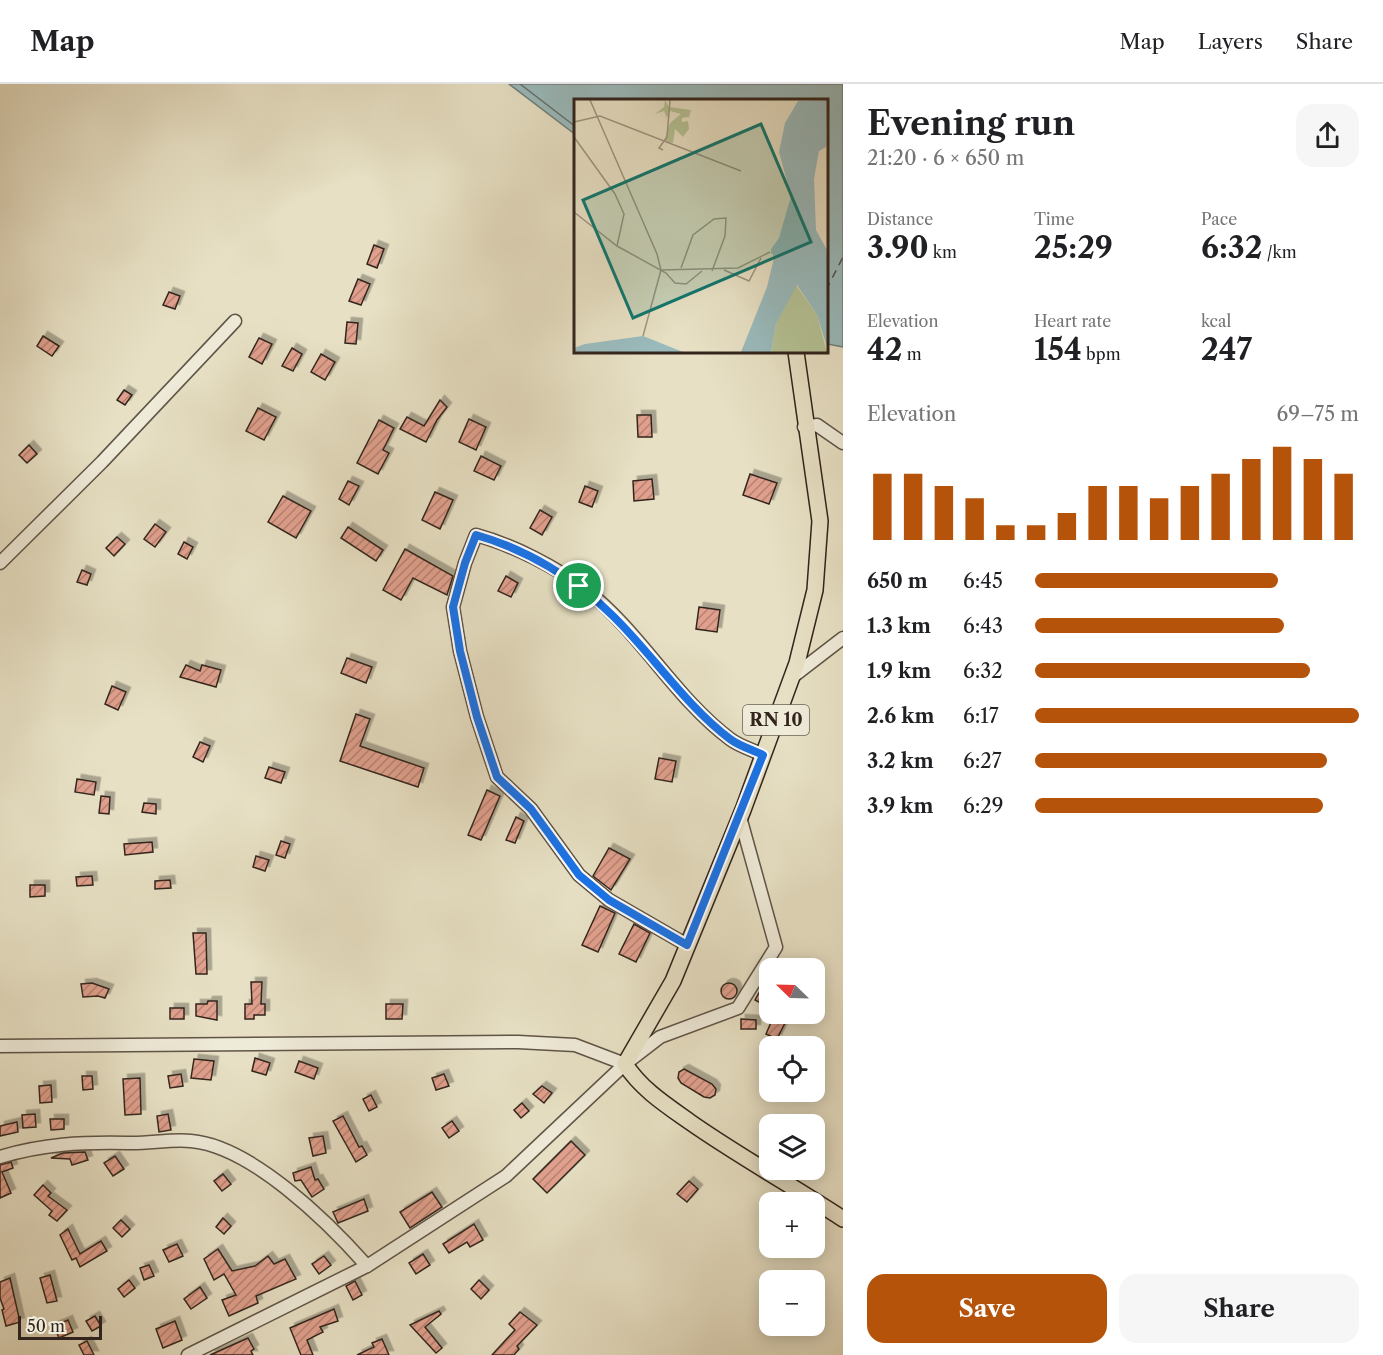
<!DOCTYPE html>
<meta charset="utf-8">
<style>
:root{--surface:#fff;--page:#f6f6f6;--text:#202124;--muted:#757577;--line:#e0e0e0;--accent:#b45309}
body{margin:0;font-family:"Libre Caslon Text",serif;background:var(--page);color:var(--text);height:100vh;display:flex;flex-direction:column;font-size:22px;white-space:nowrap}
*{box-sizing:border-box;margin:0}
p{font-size:20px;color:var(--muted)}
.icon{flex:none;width:33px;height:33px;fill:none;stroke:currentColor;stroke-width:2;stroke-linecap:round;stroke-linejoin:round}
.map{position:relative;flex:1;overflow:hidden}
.panel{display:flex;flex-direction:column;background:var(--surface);width:540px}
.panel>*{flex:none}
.needle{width:39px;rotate:293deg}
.controls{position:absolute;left:759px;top:874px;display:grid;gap:12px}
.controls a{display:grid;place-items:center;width:66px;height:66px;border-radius:12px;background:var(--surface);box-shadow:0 3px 15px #0003;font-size:30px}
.scale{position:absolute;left:18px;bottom:15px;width:84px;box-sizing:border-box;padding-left:6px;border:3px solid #33251d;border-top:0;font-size:16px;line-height:21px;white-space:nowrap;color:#33251d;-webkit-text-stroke:4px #efebd9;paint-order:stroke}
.pin{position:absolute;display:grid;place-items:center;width:51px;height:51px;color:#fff;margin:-26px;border:3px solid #fff;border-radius:50%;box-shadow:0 2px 6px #0007}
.round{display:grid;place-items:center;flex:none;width:63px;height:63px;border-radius:18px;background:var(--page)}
.headline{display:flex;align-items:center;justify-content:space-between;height:102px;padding:0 24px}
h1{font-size:33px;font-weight:700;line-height:45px}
.stats{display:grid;grid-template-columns:repeat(3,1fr);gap:9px;height:102px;padding:6px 24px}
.stats div{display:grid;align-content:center}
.stats b{font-size:30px;font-weight:700}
.stats small{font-size:16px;font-weight:400}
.stats p{font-size:16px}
.chart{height:168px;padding:12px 24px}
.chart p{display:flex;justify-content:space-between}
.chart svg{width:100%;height:108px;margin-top:6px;stroke:var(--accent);stroke-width:6}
.action{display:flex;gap:12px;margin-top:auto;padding:12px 24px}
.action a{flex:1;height:69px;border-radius:18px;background:var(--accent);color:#fff;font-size:24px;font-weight:700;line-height:69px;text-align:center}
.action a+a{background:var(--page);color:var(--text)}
ul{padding:0 24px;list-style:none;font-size:20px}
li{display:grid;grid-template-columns:96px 72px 1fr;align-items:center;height:45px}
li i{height:15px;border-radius:8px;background:var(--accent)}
header{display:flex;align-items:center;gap:36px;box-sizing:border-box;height:84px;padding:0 30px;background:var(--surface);border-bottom:2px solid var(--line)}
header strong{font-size:28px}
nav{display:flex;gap:33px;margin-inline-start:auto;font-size:21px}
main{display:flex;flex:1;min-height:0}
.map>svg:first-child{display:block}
.water{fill:#9abbbd;stroke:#717f7d;stroke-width:1.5}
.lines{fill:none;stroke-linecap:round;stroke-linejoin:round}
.shore{stroke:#66706d;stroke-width:1.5}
.ferry{stroke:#52524d;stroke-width:1.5;stroke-dasharray:8 6;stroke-linecap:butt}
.building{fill:url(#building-hatch);stroke:#33251d;stroke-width:1.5;filter:url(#shadow)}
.minor-casing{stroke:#605447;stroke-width:15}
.major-casing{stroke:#33251d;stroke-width:18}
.minor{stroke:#efebd9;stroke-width:12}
.major{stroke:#e7e0c4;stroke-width:15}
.route-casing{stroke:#fff;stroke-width:12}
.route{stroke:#1a73e8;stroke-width:8}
.labels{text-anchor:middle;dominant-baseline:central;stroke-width:4.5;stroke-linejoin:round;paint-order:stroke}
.shield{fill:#efebd9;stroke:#6b6055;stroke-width:1.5}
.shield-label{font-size:18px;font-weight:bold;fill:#33251d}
.inset-river{fill:none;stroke:#9abbbd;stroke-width:3}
.inset-road{fill:none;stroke:#9f9581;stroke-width:1.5}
.view{fill:#0f766e;fill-opacity:0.15;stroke:#0f766e;stroke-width:3}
.inset-edge{fill:none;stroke:#33251d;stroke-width:3}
</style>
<header>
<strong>Map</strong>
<nav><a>Map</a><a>Layers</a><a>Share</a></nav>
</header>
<main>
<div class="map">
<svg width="843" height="1271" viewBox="0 0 843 1271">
<defs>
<pattern id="building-hatch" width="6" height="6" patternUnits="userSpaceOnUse" patternTransform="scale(1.5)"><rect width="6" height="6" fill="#e1a08d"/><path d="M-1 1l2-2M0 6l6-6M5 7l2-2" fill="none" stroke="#b78273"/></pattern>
<filter id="shadow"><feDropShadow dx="4.5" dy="-4.5" stdDeviation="0" flood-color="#0004"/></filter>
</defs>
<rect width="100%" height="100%" fill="#e7e0c4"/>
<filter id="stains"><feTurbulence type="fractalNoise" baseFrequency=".00333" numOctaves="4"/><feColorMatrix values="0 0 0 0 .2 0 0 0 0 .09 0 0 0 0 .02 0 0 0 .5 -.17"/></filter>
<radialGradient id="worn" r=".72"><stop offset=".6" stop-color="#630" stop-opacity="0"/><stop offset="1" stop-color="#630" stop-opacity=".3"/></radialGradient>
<polygon class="water" points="509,0 843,0 843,263 827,260 826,16 576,16 576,51"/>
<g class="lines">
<polyline class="shore" points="520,0 576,43"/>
<polyline class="ferry" points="826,206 843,173"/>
</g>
<g class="building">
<polygon points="374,161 384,165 377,184 367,180"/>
<polygon points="358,195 370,200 361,221 349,217"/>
<polygon points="169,208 180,212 175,225 163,221"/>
<polygon points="347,238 358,239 356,260 345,259"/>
<polygon points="43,252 59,262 52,272 37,262"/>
<polygon points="259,254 272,260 262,280 249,273"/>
<polygon points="292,264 302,270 293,287 282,282"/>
<polygon points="321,270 335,278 325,296 311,288"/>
<polygon points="124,306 132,311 125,321 117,316"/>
<polygon points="440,316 447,323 437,336 426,358 400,345 407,333 424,342"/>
<polygon points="258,324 276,333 264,356 246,347"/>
<polygon points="637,331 651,331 652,353 638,353"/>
<polygon points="469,335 486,343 476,366 459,358"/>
<polygon points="379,336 394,344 383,366 389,369 378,390 357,379"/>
<polygon points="29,361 37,370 27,379 19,371"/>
<polygon points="481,372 501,382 494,396 474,387"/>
<polygon points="750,390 777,399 769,420 743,411"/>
<polygon points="652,395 654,415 634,417 633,397"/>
<polygon points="348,397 359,402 349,421 339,415"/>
<polygon points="585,402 598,407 592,423 579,418"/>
<polygon points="435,408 453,416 440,445 422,436"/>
<polygon points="283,412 311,427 296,454 268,438"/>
<polygon points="540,426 552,433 542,451 530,444"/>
<polygon points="155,440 166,448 155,463 144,455"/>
<polygon points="348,443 383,466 376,477 341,454"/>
<polygon points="117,453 125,460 114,472 106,464"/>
<polygon points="184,458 193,463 187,475 178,470"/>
<polygon points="405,465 453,492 447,511 413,494 401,516 383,506"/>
<polygon points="82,486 91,490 87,501 77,498"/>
<polygon points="506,492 518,499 511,513 498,507"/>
<polygon points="699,523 720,526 717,548 696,545"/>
<polygon points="347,574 372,583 366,599 341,589"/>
<polygon points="186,581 200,587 202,581 221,586 216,603 180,593"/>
<polygon points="112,602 126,608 118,626 105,620"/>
<polygon points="356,630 370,635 360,662 424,684 418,703 340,677"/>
<polygon points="200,658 210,662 203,678 193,673"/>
<polygon points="659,674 676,677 672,698 655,695"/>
<polygon points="269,683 285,688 281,699 265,694"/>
<polygon points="77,695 96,698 94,711 75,708"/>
<polygon points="487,706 500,712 481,756 468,751"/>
<polygon points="101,712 110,713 109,730 99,729"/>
<polygon points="144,719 156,720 156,730 142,728"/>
<polygon points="516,733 524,737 515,759 506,756"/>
<polygon points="281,757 290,760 285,774 276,771"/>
<polygon points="152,758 153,768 125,771 124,760"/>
<polygon points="609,764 630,775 611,806 593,792"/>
<polygon points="256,772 269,776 265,787 253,783"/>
<polygon points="92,792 93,801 77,802 76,793"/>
<polygon points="170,796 171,804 155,805 155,797"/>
<polygon points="30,801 45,801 45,812 30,813"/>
<polygon points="600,822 615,829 598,868 582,861"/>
<polygon points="634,840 650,849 636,878 619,870"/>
<polygon points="193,849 206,849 207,890 196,890"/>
<polygon points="770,889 770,924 755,916"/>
<polygon points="251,898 262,898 261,920 265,920 265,931 254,931 254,935 245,935 245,920 252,920"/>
<circle cx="729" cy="907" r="8"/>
<polygon points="92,899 109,905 105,914 98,912 83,913 81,900"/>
<polygon points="208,917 217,917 217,936 196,932 196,920 207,920"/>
<polygon points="386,920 403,920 402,935 386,935"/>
<rect x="170" y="924" width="14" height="11"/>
<polygon points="741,935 756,936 756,945 741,945"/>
<polygon points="772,936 786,937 777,955 766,950"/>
<polygon points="255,974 270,979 266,991 252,987"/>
<polygon points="194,975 214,977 211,996 191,994"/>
<polygon points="299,977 318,984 314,995 295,988"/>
<polygon points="684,985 712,1000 716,1005 715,1011 710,1014 704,1013 681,999 678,994 679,988"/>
<polygon points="181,990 183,1002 170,1004 168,992"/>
<polygon points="444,990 449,1002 436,1006 432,994"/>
<polygon points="82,992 92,992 93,1005 83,1006"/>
<polygon points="140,994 141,1030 125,1031 123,995"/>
<polygon points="51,1001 52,1018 40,1019 39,1002"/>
<polygon points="542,1002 552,1009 544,1019 533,1010"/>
<polygon points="371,1011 377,1023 369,1027 363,1015"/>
<polygon points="522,1019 529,1027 521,1034 514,1026"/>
<polygon points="35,1030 36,1043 23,1044 22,1031"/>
<polygon points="168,1030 171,1046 159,1048 157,1032"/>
<polygon points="343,1032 359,1063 362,1062 367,1071 356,1078 333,1037"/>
<polygon points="50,1035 64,1035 64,1045 51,1046"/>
<polygon points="452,1037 459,1047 449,1054 442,1044"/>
<polygon points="17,1038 18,1048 0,1052 0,1042"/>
<polygon points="323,1052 326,1069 313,1072 309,1054"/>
<polygon points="571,1057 585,1071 547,1109 533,1095"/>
<polygon points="85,1068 88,1076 72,1081 70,1075 51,1074 63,1069"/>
<polygon points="115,1072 124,1085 113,1092 104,1079"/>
<polygon points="11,1078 13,1084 2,1088 11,1109 0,1114 0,1081"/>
<polygon points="311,1083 315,1096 318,1095 324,1105 312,1113 301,1096 295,1097 293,1089"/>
<polygon points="223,1090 231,1100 222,1107 214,1097"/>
<polygon points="689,1097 698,1105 687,1118 677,1110"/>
<polygon points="43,1101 51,1109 48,1112 67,1126 57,1137 49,1131 52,1127 34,1111"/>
<polygon points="432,1108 442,1123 410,1144 400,1128"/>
<polygon points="364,1115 368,1127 338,1139 333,1128"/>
<polygon points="223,1134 231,1142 224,1150 216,1143"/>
<polygon points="121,1136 130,1145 122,1153 113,1144"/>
<polygon points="474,1140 483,1156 470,1163 467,1158 449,1169 443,1160"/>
<polygon points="68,1145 80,1170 101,1157 107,1167 80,1183 76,1174 72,1176 60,1151"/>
<polygon points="177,1160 183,1172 169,1178 163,1166"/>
<polygon points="218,1165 232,1187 255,1182 268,1172 274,1180 285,1175 296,1195 256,1212 258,1219 229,1232 222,1216 236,1211 224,1190 214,1196 204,1175"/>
<polygon points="423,1170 430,1181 416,1190 409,1179"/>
<polygon points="324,1172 331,1181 319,1190 312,1180"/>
<polygon points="149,1181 154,1192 144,1196 140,1184"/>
<polygon points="50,1191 57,1217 47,1219 40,1194"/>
<polygon points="10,1194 20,1238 6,1242 2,1226 4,1225 0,1214 0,1198"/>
<polygon points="129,1196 135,1204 124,1213 118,1205"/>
<polygon points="479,1196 489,1206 481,1215 471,1205"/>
<polygon points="355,1197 362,1211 353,1216 346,1202"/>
<polygon points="200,1203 207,1214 191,1225 184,1215"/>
<polygon points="334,1225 338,1237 320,1243 323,1248 307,1256 313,1271 301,1271 290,1244"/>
<polygon points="439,1227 441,1230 425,1243 442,1264 436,1269 410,1241"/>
<polygon points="520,1228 537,1241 517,1262 519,1265 514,1271 492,1271 515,1246 509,1240"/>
<polygon points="95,1232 101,1242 92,1247 86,1237"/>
<polygon points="68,1236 73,1248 59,1254 54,1242"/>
<polygon points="175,1237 182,1256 163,1264 156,1245"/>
<polygon points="248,1254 254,1265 251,1267 253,1271 210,1271"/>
<polygon points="382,1255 389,1271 357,1271 374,1263 372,1259"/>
<polygon points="87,1257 94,1271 84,1271 79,1261"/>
</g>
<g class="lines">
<defs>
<g id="minor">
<polyline points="804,343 817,341 843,359"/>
<polyline points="0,479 102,378 235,237"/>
<polyline points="791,594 843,554"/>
<path d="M687 861 609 816 579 791 531 725 497 693 477 633 460 567 453 523 465 479 476 451C513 461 556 483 586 506 641 549 675 614 730 655 739 662 753 666 763 671"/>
<polyline points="0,962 518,958 575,961 625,980"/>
<path d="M0 1073C43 1060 82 1058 127 1059 148 1060 170 1055 191 1057 251 1062 328 1138 367 1182"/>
<polyline points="188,1271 367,1182 506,1092 625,980 660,953 738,924 776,863 740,733"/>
</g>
<path id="major" d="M796 268 820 437 815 506 797 579 743 726 673 897 625 980C641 1005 666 1021 690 1038 740 1073 793 1102 843 1135"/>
</defs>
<use href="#minor" class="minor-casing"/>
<use href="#major" class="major-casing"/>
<use href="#minor" class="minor"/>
<use href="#major" class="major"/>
</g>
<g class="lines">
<defs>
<path id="route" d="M476 451C526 465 576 495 613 532 653 571 685 621 730 655 739 662 753 666 763 671L687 861 609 816 579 791 531 725 497 693 477 633 460 567 453 523 465 479Z"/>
</defs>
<use href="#route" class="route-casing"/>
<use href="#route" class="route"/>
</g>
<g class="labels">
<rect class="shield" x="743" y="621" width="66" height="30" rx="4.5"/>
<g class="shield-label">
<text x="776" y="636">RN 10</text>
</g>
</g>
<g transform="translate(574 15)">
<rect width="254" height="254" fill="#e7e0c4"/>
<path d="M91 1 95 8 117 11 115 18 108 19V23L114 22 115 30 109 38 101 30 99 44 90 42 96 24 107 15 96 12 93 19 90 12 81 15 90 8Z" fill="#b5c295"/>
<path d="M222 186 243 216 253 253H197L202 225Z" fill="#b5c295"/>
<path d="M253 1 252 48 245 52 240 80 242 131 253 151V248L243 216 223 186 202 225 197 253H167L193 188 200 159 197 150 205 139 217 97 205 53 211 24 224 2ZM69 237 109 253H0V249L11 245Z" fill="#9abbbd"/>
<path class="inset-river" d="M197 153 254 156"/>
<path class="inset-road" d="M16 1 83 155 87 171M0 23 26 17 167 72M0 38 41 95 50 115 43 147M89 51 85 49 93 38 96 1M0 113 43 147 92 174 101 184 112 185 128 172M107 169 119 136 140 120 152 119 151 137 138 172M150 171 175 182 187 159M69 237 87 171 164 169 196 153"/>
<path class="view" d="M187 25 237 143 59 219 9 101Z"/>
<rect width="254" height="254" class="inset-edge"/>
</g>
<rect width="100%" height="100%" filter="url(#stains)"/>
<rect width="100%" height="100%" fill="url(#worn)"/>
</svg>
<div class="controls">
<a><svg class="needle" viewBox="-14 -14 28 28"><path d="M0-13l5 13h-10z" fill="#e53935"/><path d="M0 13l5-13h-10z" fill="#757577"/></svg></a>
<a><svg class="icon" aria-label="locate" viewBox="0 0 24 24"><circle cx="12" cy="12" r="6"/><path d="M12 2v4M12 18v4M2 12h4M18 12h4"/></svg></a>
<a><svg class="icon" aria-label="layers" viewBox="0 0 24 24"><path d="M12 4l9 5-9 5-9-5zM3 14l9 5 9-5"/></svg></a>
<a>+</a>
<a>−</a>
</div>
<div class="scale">50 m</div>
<div class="pin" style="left:579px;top:502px;background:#1e9e55"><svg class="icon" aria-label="arrive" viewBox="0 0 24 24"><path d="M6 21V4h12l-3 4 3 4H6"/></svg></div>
</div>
<section class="panel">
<div class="headline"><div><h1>Evening run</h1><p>21:20 · 6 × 650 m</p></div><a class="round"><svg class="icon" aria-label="share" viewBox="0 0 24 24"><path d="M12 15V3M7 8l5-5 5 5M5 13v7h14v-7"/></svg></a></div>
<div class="stats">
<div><p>Distance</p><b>3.90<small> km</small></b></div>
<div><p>Time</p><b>25:29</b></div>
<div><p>Pace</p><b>6:32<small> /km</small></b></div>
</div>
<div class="stats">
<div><p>Elevation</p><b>42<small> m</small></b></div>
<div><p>Heart rate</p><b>154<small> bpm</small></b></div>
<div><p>kcal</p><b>247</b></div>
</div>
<div class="chart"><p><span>Elevation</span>69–75 m</p>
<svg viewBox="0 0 160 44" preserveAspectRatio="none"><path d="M5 44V17M15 44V17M25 44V22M35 44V27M45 44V38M55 44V38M65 44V33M75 44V22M85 44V22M95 44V27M105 44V22M115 44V17M125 44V11M135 44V6M145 44V11M155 44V17"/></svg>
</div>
<ul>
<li><b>650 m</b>6:45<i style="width:75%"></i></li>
<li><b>1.3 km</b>6:43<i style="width:77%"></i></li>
<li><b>1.9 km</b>6:32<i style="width:85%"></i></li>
<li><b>2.6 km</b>6:17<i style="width:100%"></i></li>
<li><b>3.2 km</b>6:27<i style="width:90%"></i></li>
<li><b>3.9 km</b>6:29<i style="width:89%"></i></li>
</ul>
<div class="action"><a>Save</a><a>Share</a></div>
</section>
</main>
